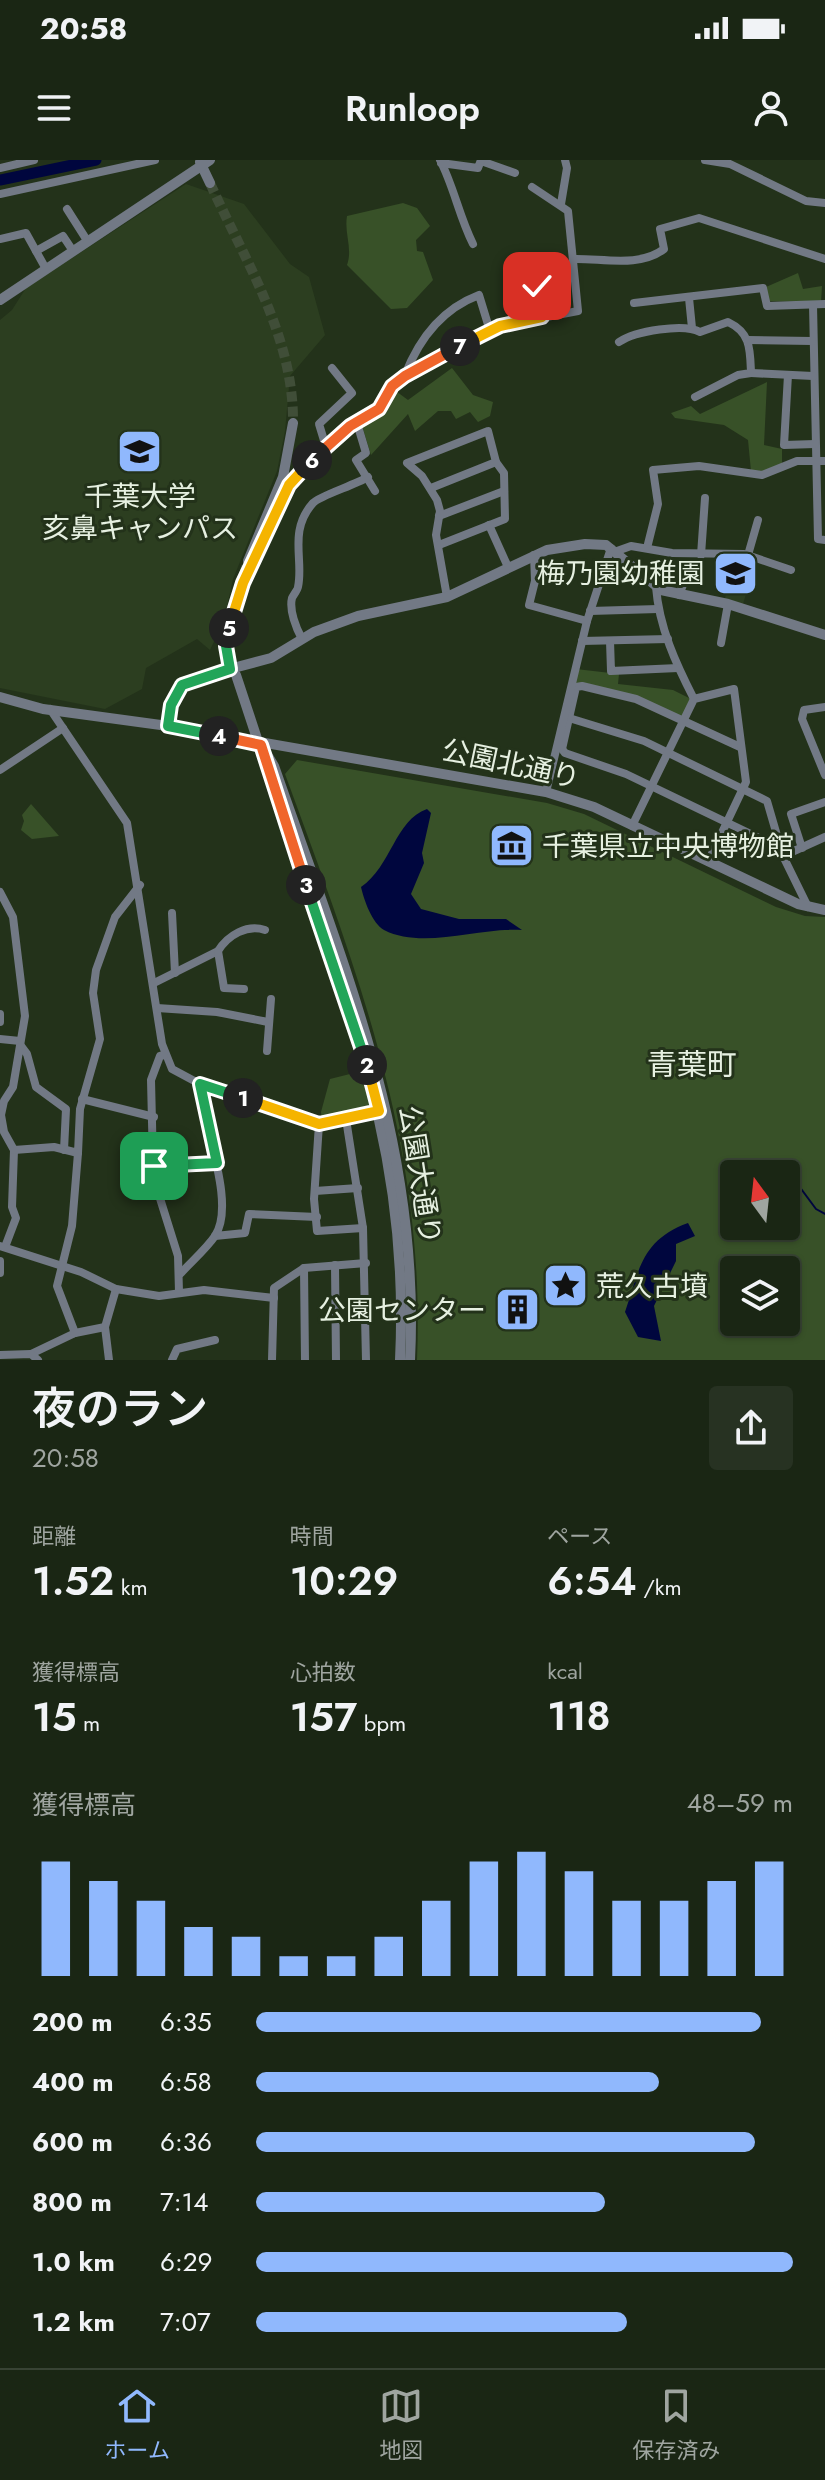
<!DOCTYPE html>
<html lang="ja">
<meta charset="utf-8">
<style>
:root{--surface:#1a2614;--page:#273222;--text:#f1f3f6;--muted:#9fa5a0;--line:#384334;--accent:#90b8fd}
body{margin:0;font-family:Jost,"Noto Sans JP",sans-serif;background:var(--page);color:var(--text);height:100vh;display:flex;flex-direction:column;font-size:30px;white-space:nowrap}
*{box-sizing:border-box;margin:0}
p{font-size:26px;color:var(--muted)}
.icon{flex:none;width:44px;height:44px;fill:none;stroke:currentColor;stroke-width:2;stroke-linecap:round;stroke-linejoin:round}
.map{position:relative;height:1200px;overflow:hidden}
.side{display:flex;flex-direction:column;background:var(--surface);flex:1}
.side>*{flex:none}
.needle{width:52px;rotate:345deg}
.fabs{position:absolute;left:720px;top:1000px;display:grid;gap:16px}
.fabs a{display:grid;place-items:center;width:80px;height:80px;border-radius:8px;background:var(--surface);box-shadow:0 2px 6px #0004,0 0 0 2px var(--line);font-size:40px}
.pin{position:absolute;display:grid;place-items:center;width:68px;height:68px;color:#fff;margin:-34px;border-radius:16px;box-shadow:0 4px 12px #0006}
.km{position:absolute;width:40px;height:40px;margin:-20px;border-radius:50%;background:#222;color:#fff;font-size:22px;line-height:40px;text-align:center}
.round{display:grid;place-items:center;flex:none;width:84px;height:84px;border-radius:8px;background:var(--page)}
.head{display:flex;align-items:center;justify-content:space-between;height:136px;padding:0 32px}
h1{font-size:44px;font-weight:600;line-height:60px}
.stats{display:grid;grid-template-columns:repeat(3,1fr);gap:12px;height:136px;padding:8px 32px}
.stats div{display:grid;align-content:center}
.stats b{font-size:40px;font-weight:600}
.stats small{font-size:22px;font-weight:400}
.stats p{font-size:22px}
.chart{height:224px;padding:16px 32px}
.chart p{display:flex;justify-content:space-between}
.chart svg{width:100%;height:144px;margin-top:8px;stroke:var(--accent);stroke-width:6}
ul{padding:0 32px;list-style:none;font-size:26px}
li{display:grid;grid-template-columns:128px 96px 1fr;align-items:center;height:60px}
li i{height:20px;border-radius:10px;background:var(--accent)}
.status{display:flex;justify-content:space-between;align-items:center;height:56px;padding:0 40px;background:var(--surface);direction:ltr}
.status svg{height:22px;fill:currentColor}
header{display:flex;justify-content:space-between;align-items:center;height:104px;padding:0 32px;background:var(--surface);font-size:36px;font-weight:600}
.dock{display:flex;justify-content:space-around;align-items:center;height:112px;border-top:2px solid var(--line);background:var(--surface);font-size:22px;color:var(--muted)}
.dock a{display:grid;justify-items:center;gap:4px}
.dock .active{color:var(--accent)}
.map>svg:first-child{display:block}
.built{fill:#2c3e20}
.green{fill:#385128;fill-rule:evenodd}
.water{fill:#00063e}
.lines{fill:none;stroke-linecap:round;stroke-linejoin:round}
.stream{stroke:#00063e;stroke-width:2}
.river{stroke:#00063e;stroke-width:11}
.tertiary-tunnel{stroke:#404e38;stroke-width:10;stroke-dasharray:10 5;stroke-linecap:butt}
.minor{stroke:#727985;stroke-width:8}
.tertiary{stroke:#727985;stroke-width:10}
.split-1-casing{stroke:#fff;stroke-width:16}
.split-2-casing{stroke:#fff;stroke-width:16}
.split-3-casing{stroke:#fff;stroke-width:16}
.split-4-casing{stroke:#fff;stroke-width:16}
.split-5-casing{stroke:#fff;stroke-width:16}
.split-6-casing{stroke:#fff;stroke-width:16}
.split-7-casing{stroke:#fff;stroke-width:16}
.split-8-casing{stroke:#fff;stroke-width:16}
.split-1{stroke:#22a559;stroke-width:10}
.split-2{stroke:#f5b400;stroke-width:10}
.split-3{stroke:#22a559;stroke-width:10}
.split-4{stroke:#f0652b;stroke-width:10}
.split-5{stroke:#22a559;stroke-width:10}
.split-6{stroke:#f5b400;stroke-width:10}
.split-7{stroke:#f0652b;stroke-width:10}
.split-8{stroke:#f5b400;stroke-width:10}
.labels{text-anchor:middle;dominant-baseline:central;stroke-width:6;stroke-linejoin:round;paint-order:stroke}
.poi-label{font-size:28px;fill:#e6f0e1;stroke:#23321a;text-anchor:end}
.street-label{font-size:28px;fill:#e6f0e1;stroke:#23321a}
.neighbourhood-label{font-size:30px;fill:#e6f0e1;stroke:#23321a}
</style>
<div class="status"><b>20:58</b><svg viewBox="0 0 49 12"><path d="M0 12V9h3v3zM5 12V6h3v6zM10 12V3h3v9zM15 12V0h3v12zM26 1h20v11H26zM47 4h2v5h-2z"/></svg></div>
<header><svg class="icon" aria-label="menu" viewBox="0 0 24 24"><path d="M4 6h16M4 12h16M4 18h16"/></svg>Runloop<svg class="icon" aria-label="person" viewBox="0 0 24 24"><circle cx="12" cy="8" r="4"/><path d="M4 21q1-7 8-7t8 7"/></svg></header>
<div class="map">
<svg width="825" height="1200" viewBox="0 0 825 1200">
<rect width="100%" height="100%" fill="#23321a"/>
<g class="built">
<polygon points="186,24 244,44 290,104 309,117 325,175 290,216 285,271 277,311 233,419 224,460 210,490 197,479 146,508 142,529 105,549 0,528 0,160 12,150 26,128"/>
<polygon points="723,396 756,401 743,444 725,439 727,427 718,426"/>
</g>
<g class="green">
<path d="M403 43 417 48 430 66 416 80 417 91 423 92 433 120 407 148 391 149 347 105C353 88 344 74 347 56Z"/>
<polygon points="798,113 803,129 822,126 821,142 769,141 766,127"/>
<polygon points="452,208 473,235 493,242 490,256 478,262 470,252 456,259 451,251 438,251 415,271 408,254 371,295 361,262 393,229 408,240"/>
<polygon points="767,222 764,285 782,289 782,306 767,311 751,311 748,280 724,265 675,258 671,253 691,246 700,254"/>
<polygon points="576,509 619,514 618,524 673,530 691,539 682,557 573,523"/>
<path d="M297 600 547 643 584 654 776 747 805 756 825 757V1200H417C426 986 357 811 285 614ZM734 1014H786V1066H734ZM734 1110H786V1162H734Z"/>
<polygon points="31,644 59,676 32,679 21,670 24,661 22,655"/>
<polygon points="362,911 371,945 365,951 322,961 321,952 330,919"/>
</g>
<g class="water">
<path d="M427 649 431 653 422 693 424 703 411 734 421 749 459 759H506L522 770C480 767 423 790 384 770 372 763 364 740 361 727 391 707 395 660 427 649Z"/>
<path d="M688 1063 695 1076 676 1084V1101L654 1146 661 1181 638 1177 625 1152C639 1111 641 1080 688 1063Z"/>
</g>
<g class="lines">
<polyline class="stream" points="786,1026 796,1022 816,1049 825,1054"/>
<polyline class="river" points="0,20 96,0"/>
<g class="tertiary-tunnel">
<path d="M210 23C245 101 294 176 293 263"/>
<polyline points="239,430 248,401"/>
</g>
<g class="minor">
<path d="M440 0C454 27 459 56 473 84"/>
<polyline points="705,0 730,4 806,41 825,43"/>
<polyline points="481,1 515,13"/>
<polyline points="441,3 478,8 481,0"/>
<polyline points="0,8 34,0"/>
<polyline points="0,34 155,0"/>
<polyline points="561,44 567,8 565,0"/>
<polyline points="67,49 88,82"/>
<polyline points="0,79 26,73 46,109"/>
<polyline points="36,91 63,76 73,91"/>
<path d="M573 99C601 98 640 108 664 89L660 69 699 58 825 99"/>
<polyline points="537,126 542,157"/>
<polyline points="689,138 692,168"/>
<polyline points="634,143 763,128 767,146 825,144"/>
<polyline points="813,145 818,379 825,380"/>
<polyline points="748,180 812,181"/>
<path d="M619 182C635 171 684 163 700 172L728 162C751 173 750 189 751 213L738 215 695 237"/>
<polyline points="751,213 813,216"/>
<path d="M405 215C419 179 442 149 479 135L490 171"/>
<polyline points="788,215 784,285 815,284"/>
<polyline points="357,263 366,293 356,300 375,331"/>
<polyline points="326,287 319,264 352,233 332,208"/>
<polyline points="431,328 496,302 488,271 407,303 422,316 437,340 440,351 436,375 447,437"/>
<polyline points="439,356 504,331"/>
<polyline points="489,365 508,407"/>
<polyline points="439,385 505,359 504,313 496,302"/>
<polyline points="647,388 658,344 653,310 699,306 762,315 797,301 825,301"/>
<polyline points="617,391 631,386 672,393 744,394 791,410"/>
<polyline points="534,395 535,421 529,445 587,461"/>
<polyline points="701,395 705,338"/>
<polyline points="748,395 758,360"/>
<path d="M656 427C659 467 676 504 694 539"/>
<polyline points="679,435 688,412"/>
<polyline points="590,451 658,449"/>
<path d="M302 479C296 468 289 450 292 438 293 436 298 429 298 427 304 400 288 371 313 343 319 336 355 325 368 317"/>
<polyline points="582,481 668,479"/>
<polyline points="610,481 611,511 678,508"/>
<polyline points="721,483 728,444"/>
<polyline points="230,509 227,475 235,444 294,316 350,266 379,249 392,226 413,211 500,166 578,151 568,51 532,27"/>
<polyline points="825,547 804,550 802,559 825,615"/>
<polyline points="50,549 127,663 162,884 172,909 200,924 319,964 379,951"/>
<polyline points="569,558 644,581 767,641 783,696 808,747"/>
<polyline points="740,587 636,539 582,526 576,527 562,589 565,593 626,614 763,680 777,677"/>
<polyline points="0,610 63,568"/>
<polyline points="546,632 587,461 611,388"/>
<polyline points="632,666 694,539 734,529 746,622 708,702"/>
<polyline points="802,688 791,654 825,642"/>
<polyline points="783,696 825,677"/>
<polyline points="0,732 13,757 25,856 13,927 4,941 1,955 4,972 14,990 12,1047 16,1058 5,1087"/>
<polyline points="172,753 175,813"/>
<polyline points="154,823 218,791"/>
<path d="M244 829 224 828 218 791C228 775 247 764 265 770"/>
<polyline points="157,848 217,852 268,862"/>
<polyline points="0,854 0,862"/>
<polyline points="0,879 20,881"/>
<polyline points="21,886 27,894 36,927 66,949 64,990"/>
<polyline points="267,891 271,839"/>
<polyline points="164,895 160,896 151,920 153,1004 158,1032 178,1096 179,1132"/>
<polyline points="82,939 154,957"/>
<polyline points="346,959 363,1068 366,1200"/>
<polyline points="319,964 314,1039 317,1071 363,1068"/>
<polyline points="14,990 54,987 78,993 80,949 100,879 93,833 96,810 115,757 140,725"/>
<polyline points="154,1006 217,1003"/>
<polyline points="315,1031 358,1028"/>
<polyline points="215,1076 245,1073 249,1054 317,1057"/>
<polyline points="0,1086 81,1112 116,1129 159,1136 204,1130 274,1138"/>
<polyline points="0,1101 0,1113"/>
<polyline points="335,1105 336,1200"/>
<polyline points="304,1108 305,1200"/>
<path d="M181 1113C192 1101 206 1089 215 1076 237 1043 201 962 200 924"/>
<polyline points="75,1173 57,1126 72,1066 78,993"/>
<polyline points="31,1194 75,1173 105,1167"/>
<polyline points="0,1195 31,1194 38,1200"/>
<polyline points="109,1200 105,1167 116,1129"/>
<polyline points="172,1200 177,1189 215,1180"/>
<polyline points="272,1200 274,1128 304,1108 366,1103"/>
</g>
<g class="tertiary">
<polyline points="200,2 210,23"/>
<polyline points="0,140 210,0"/>
<polyline points="248,401 283,317 293,263"/>
<path d="M236 515C259 584 281 653 305 722 364 891 409 1017 400 1200"/>
<polyline points="0,537 43,549 168,566 546,632 594,647 798,744 825,750"/>
<polyline points="168,566 174,536 192,519 271,498 314,472 358,456 447,437 547,390 585,384 606,385 661,430 728,444 825,475"/>
<path d="M262 586 274 606C343 804 421 985 410 1200"/>
</g>
</g>
<g class="lines">
<defs>
<polyline id="split-1" points="154,1006 217,1003 200,924 243,938"/>
<polyline id="split-2" points="243,938 319,964 379,951 367,905"/>
<polyline id="split-3" points="306,725 367,905"/>
<polyline id="split-4" points="219,576 261,585 306,725"/>
<polyline id="split-5" points="219,576 168,566 171,545 182,525 230,509 226,486 229,468"/>
<polyline id="split-6" points="229,468 243,423 289,325 312,300"/>
<polyline id="split-7" points="312,300 350,266 379,249 392,226 405,216 460,186"/>
<polyline id="split-8" points="460,186 500,166 542,157 537,126"/>
</defs>
<use href="#split-1" class="split-1-casing"/>
<use href="#split-2" class="split-2-casing"/>
<use href="#split-3" class="split-3-casing"/>
<use href="#split-4" class="split-4-casing"/>
<use href="#split-5" class="split-5-casing"/>
<use href="#split-6" class="split-6-casing"/>
<use href="#split-7" class="split-7-casing"/>
<use href="#split-8" class="split-8-casing"/>
<use href="#split-1" class="split-1"/>
<use href="#split-2" class="split-2"/>
<use href="#split-3" class="split-3"/>
<use href="#split-4" class="split-4"/>
<use href="#split-5" class="split-5"/>
<use href="#split-6" class="split-6"/>
<use href="#split-7" class="split-7"/>
<use href="#split-8" class="split-8"/>
</g>
<defs>
<symbol id="university-square" viewBox="-11 -11 22 22"><rect x="-9" y="-9" width="18" height="18" rx="4" fill="#90b8fd" stroke="#23321a"/><path d="M0-5L7-2L0 1L-7-2ZM-4 1L0 2.5L4 1V4Q0 6-4 4Z" fill="#111"/></symbol>
<symbol id="school-square" viewBox="-11 -11 22 22"><rect x="-9" y="-9" width="18" height="18" rx="4" fill="#90b8fd" stroke="#23321a"/><path d="M0-5L7-2L0 1L-7-2ZM-4 1L0 2.5L4 1V4Q0 6-4 4Z" fill="#111"/></symbol>
<symbol id="museum-square" viewBox="-11 -11 22 22"><rect x="-9" y="-9" width="18" height="18" rx="4" fill="#90b8fd" stroke="#23321a"/><path d="M0-6L6-3V-2H-6V-3ZM-5-1h2V3h-2ZM-1-1h2V3h-2ZM3-1h2V3H3ZM-6 4H6V6H-6Z" fill="#111"/></symbol>
<symbol id="sight-square" viewBox="-11 -11 22 22"><rect x="-9" y="-9" width="18" height="18" rx="4" fill="#90b8fd" stroke="#23321a"/><path d="M0-6L1.8-2.2L6-1.7L2.9 1.2L3.7 5.4L0 3.3L-3.7 5.4L-2.9 1.2L-6-1.7L-1.8-2.2Z" fill="#111"/></symbol>
<symbol id="building-square" viewBox="-11 -11 22 22"><rect x="-9" y="-9" width="18" height="18" rx="4" fill="#90b8fd" stroke="#23321a"/><path d="M-4-6H4V6H1V3H-1V6H-4ZM-2.5-4.3h1.7v1.8h-1.7ZM.8-4.3h1.7v1.8H.8ZM-2.5-1h1.7V.8h-1.7ZM.8-1h1.7V.8H.8Z" fill="#111"/></symbol>
</defs>
<g fill-rule="evenodd">
<use href="#university-square" x="114" y="266" width="51" height="51"/>
<use href="#school-square" x="710" y="388" width="51" height="51"/>
<use href="#museum-square" x="486" y="660" width="51" height="51"/>
<use href="#sight-square" x="540" y="1100" width="51" height="51"/>
<use href="#building-square" x="492" y="1124" width="51" height="51"/>
</g>
<g class="labels">
<g class="poi-label">
<text x="140" y="336" text-anchor="middle">千葉大学<tspan x="140" dy="32">亥鼻キャンパス</tspan></text>
<text x="705" y="413">梅乃園幼稚園</text>
<text x="542" y="686" text-anchor="start">千葉県立中央博物館</text>
<text x="596" y="1126" text-anchor="start">荒久古墳</text>
<text x="486" y="1150">公園センター</text>
</g>
<g class="street-label">
<text transform="translate(511 604) rotate(12)">公園北通り</text>
<text transform="translate(420 1015) rotate(81)">公園大通り</text>
</g>
<g class="neighbourhood-label">
<text x="692" y="904">青葉町</text>
</g>
</g>
</svg>
<div class="fabs">
<a><svg class="needle" viewBox="-14 -14 28 28"><path d="M0-13l5 13h-10z" fill="#e53935"/><path d="M0 13l5-13h-10z" fill="#9fa5a0"/></svg></a>
<a><svg class="icon" aria-label="layers" viewBox="0 0 24 24"><path d="M12 4l9 5-9 5-9-5zM3 14l9 5 9-5"/></svg></a>
</div>
<div class="pin" style="left:154px;top:1006px;background:#1e9e55"><svg class="icon" aria-label="arrive" viewBox="0 0 24 24"><path d="M6 21V4h12l-3 4 3 4H6"/></svg></div>
<div class="pin" style="left:537px;top:126px;background:#d93025"><svg class="icon" aria-label="check" viewBox="0 0 24 24"><path d="M5 12l5 5 9-10"/></svg></div>
<b class="km" style="left:243px;top:938px">1</b>
<b class="km" style="left:367px;top:905px">2</b>
<b class="km" style="left:306px;top:725px">3</b>
<b class="km" style="left:219px;top:576px">4</b>
<b class="km" style="left:229px;top:468px">5</b>
<b class="km" style="left:312px;top:300px">6</b>
<b class="km" style="left:460px;top:186px">7</b>
</div>
<section class="side">
<div class="head"><div><h1>夜のラン</h1><p>20:58</p></div><a class="round"><svg class="icon" aria-label="share" viewBox="0 0 24 24"><path d="M12 15V3M7 8l5-5 5 5M5 13v7h14v-7"/></svg></a></div>
<div class="stats">
<div><p>距離</p><b>1.52<small> km</small></b></div>
<div><p>時間</p><b>10:29</b></div>
<div><p>ペース</p><b>6:54<small> /km</small></b></div>
</div>
<div class="stats">
<div><p>獲得標高</p><b>15<small> m</small></b></div>
<div><p>心拍数</p><b>157<small> bpm</small></b></div>
<div><p>kcal</p><b>118</b></div>
</div>
<div class="chart"><p><span>獲得標高</span>48–59 m</p>
<svg viewBox="0 0 160 44" preserveAspectRatio="none"><path d="M5 44V9M15 44V15M25 44V21M35 44V29M45 44V32M55 44V38M65 44V38M75 44V32M85 44V21M95 44V9M105 44V6M115 44V12M125 44V21M135 44V21M145 44V15M155 44V9"/></svg>
</div>
<ul>
<li><b>200 m</b>6:35<i style="width:94%"></i></li>
<li><b>400 m</b>6:58<i style="width:75%"></i></li>
<li><b>600 m</b>6:36<i style="width:93%"></i></li>
<li><b>800 m</b>7:14<i style="width:65%"></i></li>
<li><b>1.0 km</b>6:29<i style="width:100%"></i></li>
<li><b>1.2 km</b>7:07<i style="width:69%"></i></li>
</ul>
</section>
<nav class="dock">
<a class="active"><svg class="icon" aria-label="home" viewBox="0 0 24 24"><path d="M3 11l9-7 9 7M6 9v11h12V9"/></svg>ホーム</a>
<a><svg class="icon" aria-label="map" viewBox="0 0 24 24"><path d="M3 6l6-2 6 2 6-2v14l-6 2-6-2-6 2zM9 4v14M15 6v14"/></svg>地図</a>
<a><svg class="icon" aria-label="saved" viewBox="0 0 24 24"><path d="M7 4h10v16l-5-4-5 4z"/></svg>保存済み</a>
</nav>
